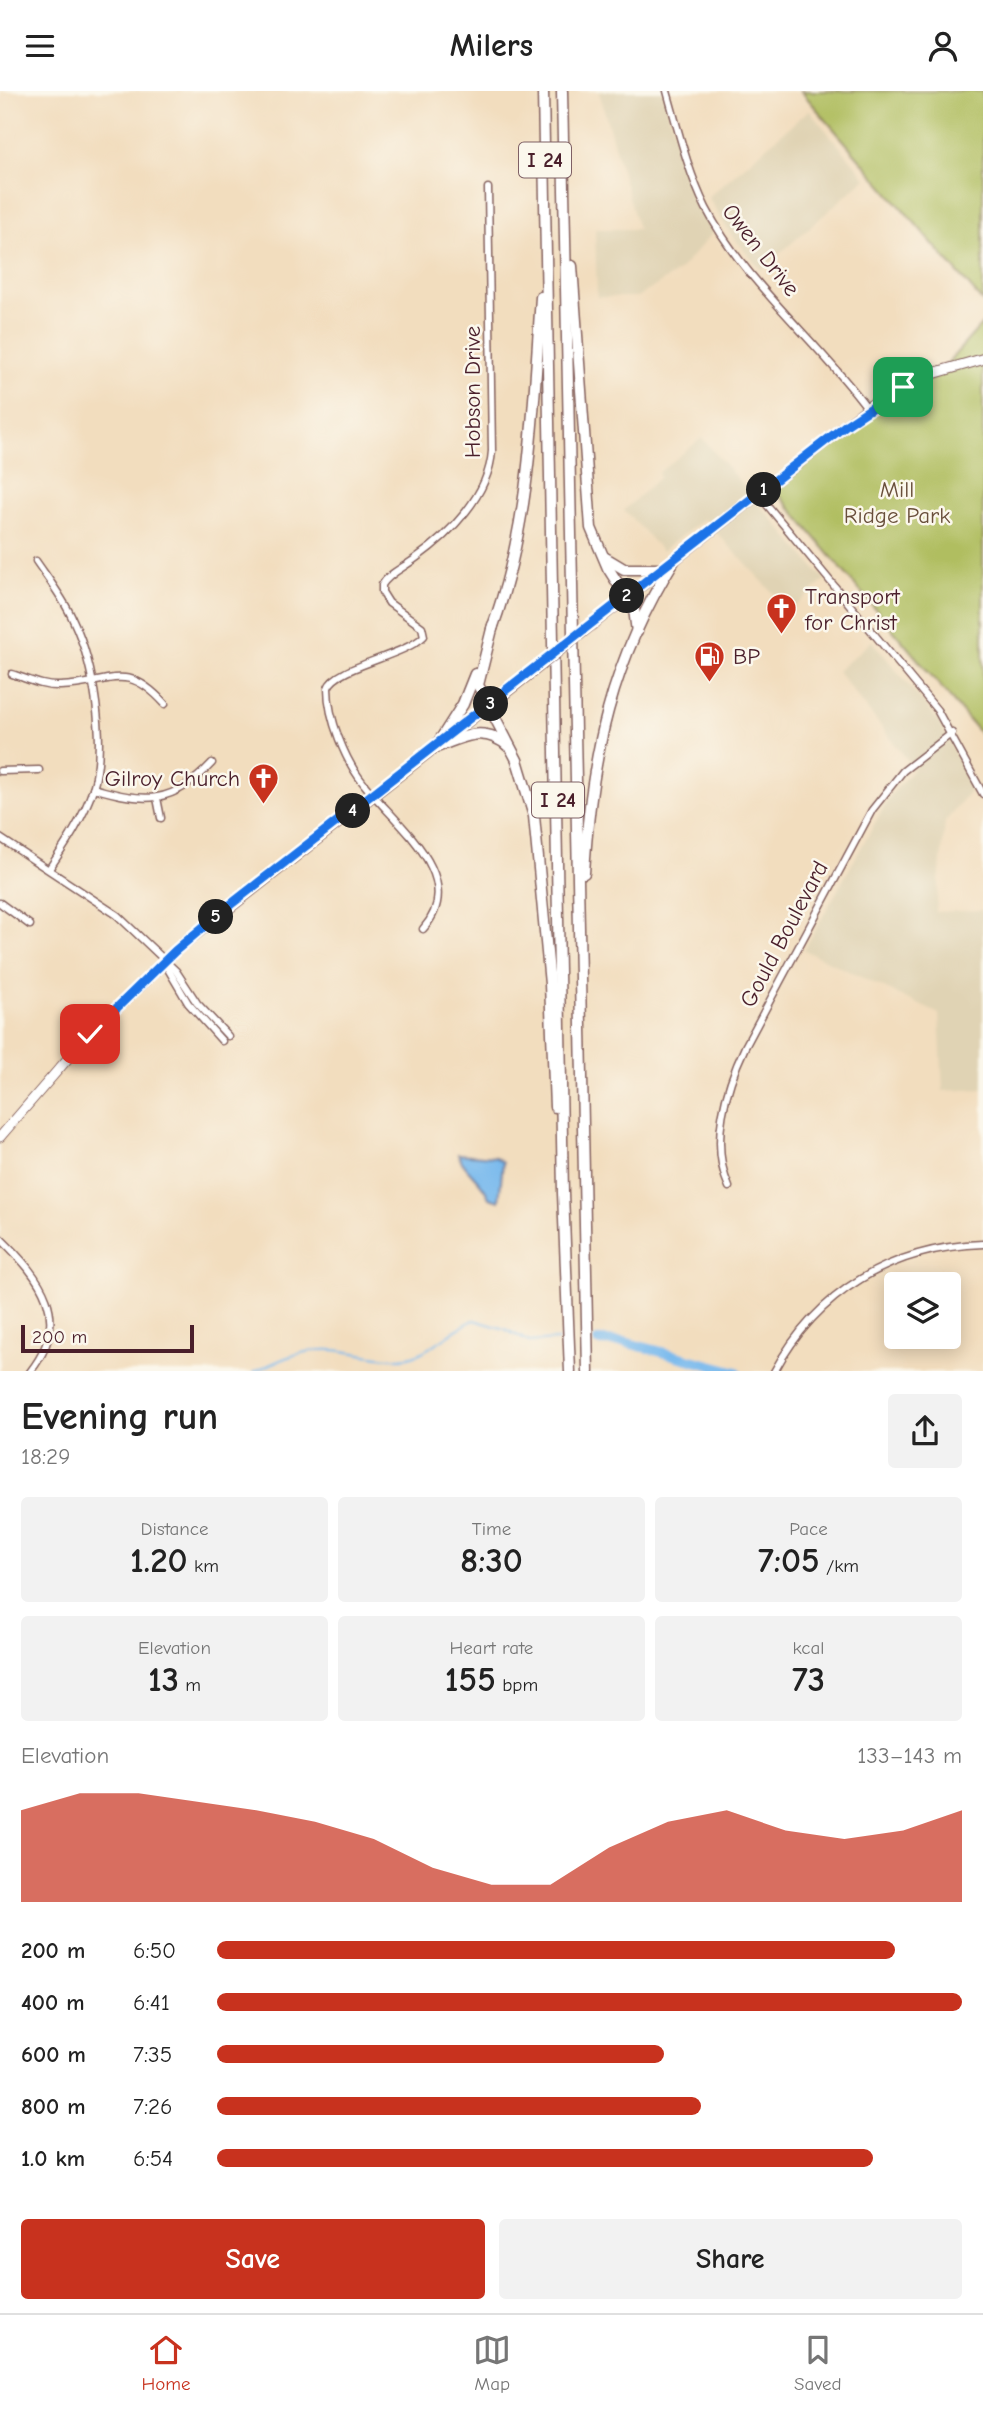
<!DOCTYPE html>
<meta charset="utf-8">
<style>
:root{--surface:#fff;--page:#f2f2f2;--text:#222;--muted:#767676;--line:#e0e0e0;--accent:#c8321e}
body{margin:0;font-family:"Comic Neue",sans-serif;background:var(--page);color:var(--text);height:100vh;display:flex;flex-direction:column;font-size:26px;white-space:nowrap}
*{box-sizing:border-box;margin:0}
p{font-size:23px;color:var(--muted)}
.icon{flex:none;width:38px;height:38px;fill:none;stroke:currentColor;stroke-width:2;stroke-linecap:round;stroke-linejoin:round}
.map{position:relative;height:1280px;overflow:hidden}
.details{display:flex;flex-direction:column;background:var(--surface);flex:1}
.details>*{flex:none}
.fabs{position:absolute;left:884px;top:1181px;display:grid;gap:14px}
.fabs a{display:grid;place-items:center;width:77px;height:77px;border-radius:7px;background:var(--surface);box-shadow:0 4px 18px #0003;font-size:35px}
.scale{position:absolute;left:21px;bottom:18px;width:173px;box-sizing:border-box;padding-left:7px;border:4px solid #4a1f2b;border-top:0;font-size:19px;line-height:24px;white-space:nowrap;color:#4a1f2b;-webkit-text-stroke:5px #fbf7ec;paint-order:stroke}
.pin{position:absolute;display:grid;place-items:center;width:60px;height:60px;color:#fff;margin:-30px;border-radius:14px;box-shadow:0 4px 10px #0006}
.km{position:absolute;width:35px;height:35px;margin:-18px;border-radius:50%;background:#222;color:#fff;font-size:19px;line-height:35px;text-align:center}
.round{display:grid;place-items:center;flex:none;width:74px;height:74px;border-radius:7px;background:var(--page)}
.headline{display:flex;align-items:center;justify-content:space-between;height:119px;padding:0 21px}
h1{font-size:38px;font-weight:700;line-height:52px}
.figures{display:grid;grid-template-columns:repeat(3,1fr);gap:10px;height:119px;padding:7px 21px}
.figures div{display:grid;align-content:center;border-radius:7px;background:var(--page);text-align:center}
.figures b{font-size:35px;font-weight:700}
.figures small{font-size:19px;font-weight:400}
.figures p{font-size:19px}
.chart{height:196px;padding:14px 21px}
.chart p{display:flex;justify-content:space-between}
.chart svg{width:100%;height:126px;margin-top:7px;fill:var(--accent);opacity:.7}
.button{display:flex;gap:14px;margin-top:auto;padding:14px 21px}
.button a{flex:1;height:80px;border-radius:7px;background:var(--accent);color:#fff;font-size:28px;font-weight:700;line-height:80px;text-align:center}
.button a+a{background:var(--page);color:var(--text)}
ul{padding:0 21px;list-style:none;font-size:23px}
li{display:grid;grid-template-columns:112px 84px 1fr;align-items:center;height:52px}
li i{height:18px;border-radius:9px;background:var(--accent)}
header{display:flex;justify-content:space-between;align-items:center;height:91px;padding:0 21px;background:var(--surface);font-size:32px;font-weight:700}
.dock{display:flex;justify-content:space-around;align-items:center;height:98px;border-top:2px solid var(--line);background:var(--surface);font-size:19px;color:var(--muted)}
.dock a{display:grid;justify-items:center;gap:4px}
.dock .current{color:var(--accent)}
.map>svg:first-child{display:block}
.built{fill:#e0d3b4}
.green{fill:#b0be61;stroke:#7d6e46;stroke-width:2}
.water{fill:#78b9ed;stroke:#616c8c;stroke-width:2}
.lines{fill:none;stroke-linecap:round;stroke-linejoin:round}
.stream{stroke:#78b9ed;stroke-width:2}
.river{stroke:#78b9ed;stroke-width:10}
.minor-casing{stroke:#85625e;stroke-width:9}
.secondary-casing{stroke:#85625e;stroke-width:11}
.primary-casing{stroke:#85625e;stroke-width:12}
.motorway-casing{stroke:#85625e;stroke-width:13}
.minor{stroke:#fff;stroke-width:6}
.secondary{stroke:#fff;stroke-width:9}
.primary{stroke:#fff;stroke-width:10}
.motorway{stroke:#fff;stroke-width:10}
.primary-bridge-casing{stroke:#85625e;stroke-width:12;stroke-linecap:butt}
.primary-bridge{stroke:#fff;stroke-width:10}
.route-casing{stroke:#fff;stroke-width:14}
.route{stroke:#1a73e8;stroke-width:9}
.labels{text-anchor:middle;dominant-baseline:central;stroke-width:5;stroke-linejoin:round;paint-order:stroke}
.shield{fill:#fbf7ec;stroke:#7f6065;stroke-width:2}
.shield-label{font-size:21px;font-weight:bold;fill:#4a1f2b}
.street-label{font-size:23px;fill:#4a1f2b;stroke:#fbf7ec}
.park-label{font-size:23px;fill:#694f3b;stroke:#fbf7ec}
.poi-label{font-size:23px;fill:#4a1f2b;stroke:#fbf7ec;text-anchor:start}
</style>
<header><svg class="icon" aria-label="menu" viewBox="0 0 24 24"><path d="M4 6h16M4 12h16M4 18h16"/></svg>Milers<svg class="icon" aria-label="person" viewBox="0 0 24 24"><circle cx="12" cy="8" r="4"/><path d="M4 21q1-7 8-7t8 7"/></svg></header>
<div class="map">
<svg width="983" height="1281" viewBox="0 0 983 1281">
<rect width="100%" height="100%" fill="#fbf7ec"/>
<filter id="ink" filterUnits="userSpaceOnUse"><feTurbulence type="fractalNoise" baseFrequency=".0143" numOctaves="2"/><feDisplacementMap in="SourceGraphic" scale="14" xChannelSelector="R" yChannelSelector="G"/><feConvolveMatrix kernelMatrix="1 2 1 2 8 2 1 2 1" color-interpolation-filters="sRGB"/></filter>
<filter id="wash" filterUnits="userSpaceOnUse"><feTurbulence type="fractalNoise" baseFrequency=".00686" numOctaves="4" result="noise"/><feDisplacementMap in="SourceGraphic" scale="28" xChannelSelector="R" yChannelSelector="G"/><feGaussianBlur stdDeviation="1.57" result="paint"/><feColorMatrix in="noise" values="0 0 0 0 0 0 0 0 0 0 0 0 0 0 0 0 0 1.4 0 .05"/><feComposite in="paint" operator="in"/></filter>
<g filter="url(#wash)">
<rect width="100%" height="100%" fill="#f2ddbe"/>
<g class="built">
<polygon points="605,0 662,0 684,73 701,118 713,141 679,180 638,206 597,206 595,138 638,138 599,1"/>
<polygon points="809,19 866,87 761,179 730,142 708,106"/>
<polygon points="702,347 825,489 790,520 704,428 662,460 624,419 660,386 658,382"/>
<polygon points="872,550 939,631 972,697 945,731 936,821 983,819 983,998 943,1000 939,923 804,859 890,705 914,677 837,580"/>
</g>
<g class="green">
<polygon points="801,0 983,0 983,211"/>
<polygon points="983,232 983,646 775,399 889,307 936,285"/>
</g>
<path class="water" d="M458 1063 495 1066 503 1071 499 1110 489 1107C483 1089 462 1078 458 1063Z"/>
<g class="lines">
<path class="stream" d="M254 1281C279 1269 304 1257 332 1259 357 1260 393 1274 418 1263 435 1256 453 1238 474 1229L505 1238 529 1251 558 1249"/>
<polyline class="river" points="598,1250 624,1251 737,1281"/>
</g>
</g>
<g filter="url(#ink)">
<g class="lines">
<defs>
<g id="minor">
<path d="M667 0C678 39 688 81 706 117 744 191 818 250 868 318"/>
<polyline points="758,403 937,619 983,703"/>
<path d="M36 470C49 489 64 508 73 529 94 573 107 652 93 698 83 728 66 753 49 778"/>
<path d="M12 583C28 588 43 596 60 595 111 594 124 568 165 613"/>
<polyline points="0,680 39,679"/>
<path d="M93 697C145 712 173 714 212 672"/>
<polyline points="157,707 161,727"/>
<polyline points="0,747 117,824 176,880 197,912 228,945"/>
<polyline points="0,812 30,834"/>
<path d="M423 838C470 786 393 731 364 693 345 670 328 627 328 597 334 576 405 565 424 545L422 536 389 512 382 501V494C389 482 405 476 416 467 450 443 489 404 492 360L488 97"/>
<polyline points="165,873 188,912 222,950"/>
<path d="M729 1096C709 1052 726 996 745 956L872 719 903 680 952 642"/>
<path d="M0 1147C41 1187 73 1227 30 1281"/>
<path d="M774 1281C817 1201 892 1156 983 1153"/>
</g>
<polyline id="secondary" points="0,1046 77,957 175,860 490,614"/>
<g id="primary">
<polyline points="599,528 877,310 931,283 983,268"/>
<polyline points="490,614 532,581"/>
</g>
<g id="motorway">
<polyline points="543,0 563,1102 570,1281"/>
<polyline points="562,0 588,1281"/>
<polyline points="572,175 591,437 608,477 634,518 637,541"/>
<polyline points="604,466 624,478 660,478"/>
<polyline points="493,534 478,594 517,669 534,725 550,893 555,1016"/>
<path d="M492 538C531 431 533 319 541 206"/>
<path d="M437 656C463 645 486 634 509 656"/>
<polyline points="435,657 463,613 475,583"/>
<path d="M584 782C591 664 611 570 675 468"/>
</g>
</defs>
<use href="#minor" class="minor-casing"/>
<use href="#secondary" class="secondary-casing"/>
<use href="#primary" class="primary-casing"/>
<use href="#motorway" class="motorway-casing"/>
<use href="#minor" class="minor"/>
<use href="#secondary" class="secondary"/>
<use href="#primary" class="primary"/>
<use href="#motorway" class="motorway"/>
<defs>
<polyline id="primary-bridge" points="532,581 599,528"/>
</defs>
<use href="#primary-bridge" class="primary-bridge-casing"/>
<use href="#primary-bridge" class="primary-bridge"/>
</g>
</g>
<g class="lines" filter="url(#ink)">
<defs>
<polyline id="route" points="90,943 175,860 221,821 846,334 903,296"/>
</defs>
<use href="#route" class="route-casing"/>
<use href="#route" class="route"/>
</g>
<defs>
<symbol id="church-pin" viewBox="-11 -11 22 30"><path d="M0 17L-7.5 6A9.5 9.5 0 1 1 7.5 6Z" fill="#c8321e" stroke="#fbf7ec"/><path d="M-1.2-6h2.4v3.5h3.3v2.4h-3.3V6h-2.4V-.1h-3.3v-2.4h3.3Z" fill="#fff"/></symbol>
<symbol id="fuel-pin" viewBox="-11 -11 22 30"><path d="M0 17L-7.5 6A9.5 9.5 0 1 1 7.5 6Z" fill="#c8321e" stroke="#fbf7ec"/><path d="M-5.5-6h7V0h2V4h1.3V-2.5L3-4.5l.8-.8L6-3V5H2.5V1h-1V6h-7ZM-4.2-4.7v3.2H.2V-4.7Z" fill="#fff"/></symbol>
</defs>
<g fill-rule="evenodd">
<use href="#church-pin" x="764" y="500" width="35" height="47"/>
<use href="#fuel-pin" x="692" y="548" width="35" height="47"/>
<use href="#church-pin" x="246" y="670" width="35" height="47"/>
</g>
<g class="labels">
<g class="shield">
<rect x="519" y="51.5" width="52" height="35" rx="5"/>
<rect x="532" y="691.5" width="52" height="35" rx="5"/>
</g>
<g class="shield-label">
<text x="545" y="69">I 24</text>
<text x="558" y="709">I 24</text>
</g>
<g class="street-label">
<text transform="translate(761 159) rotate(52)">Owen Drive</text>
<text transform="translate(472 301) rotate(-90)">Hobson Drive</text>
<text transform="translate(784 843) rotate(-62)">Gould Boulevard</text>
</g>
<g class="park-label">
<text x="897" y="398">Mill<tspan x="897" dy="26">Ridge Park</tspan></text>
</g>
<g class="poi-label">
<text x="805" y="505">Transport<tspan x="805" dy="26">for Christ</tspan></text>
<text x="733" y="565">BP</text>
<text x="240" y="687" text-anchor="end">Gilroy Church</text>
</g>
</g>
</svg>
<div class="fabs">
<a><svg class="icon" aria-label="layers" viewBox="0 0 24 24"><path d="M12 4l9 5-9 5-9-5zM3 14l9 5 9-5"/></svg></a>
</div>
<div class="scale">200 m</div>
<div class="pin" style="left:903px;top:296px;background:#1e9e55"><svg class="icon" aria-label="arrive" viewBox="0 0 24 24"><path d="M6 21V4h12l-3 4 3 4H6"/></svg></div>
<div class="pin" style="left:90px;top:943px;background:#d93025"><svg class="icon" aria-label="check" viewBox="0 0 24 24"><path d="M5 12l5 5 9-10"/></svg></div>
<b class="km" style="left:764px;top:399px">1</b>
<b class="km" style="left:627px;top:505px">2</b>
<b class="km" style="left:491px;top:613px">3</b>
<b class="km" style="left:353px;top:720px">4</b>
<b class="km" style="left:216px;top:826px">5</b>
</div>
<section class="details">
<div class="headline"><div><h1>Evening run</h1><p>18:29</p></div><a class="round"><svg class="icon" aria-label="share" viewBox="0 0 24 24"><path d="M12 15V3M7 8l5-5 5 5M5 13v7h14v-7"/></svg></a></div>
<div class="figures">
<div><p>Distance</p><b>1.20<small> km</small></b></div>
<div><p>Time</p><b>8:30</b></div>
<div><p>Pace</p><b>7:05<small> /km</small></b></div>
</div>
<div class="figures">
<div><p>Elevation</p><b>13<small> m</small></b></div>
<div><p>Heart rate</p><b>155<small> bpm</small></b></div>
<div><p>kcal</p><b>73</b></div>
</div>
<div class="chart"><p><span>Elevation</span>133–143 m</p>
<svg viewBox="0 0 160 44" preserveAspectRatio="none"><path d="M0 44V12L10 6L20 6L30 9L40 12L50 16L60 22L70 32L80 38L90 38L100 25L110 16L120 12L130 19L140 22L150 19L160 12V44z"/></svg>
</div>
<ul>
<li><b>200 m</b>6:50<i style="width:91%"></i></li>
<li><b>400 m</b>6:41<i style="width:100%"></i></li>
<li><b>600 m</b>7:35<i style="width:60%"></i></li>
<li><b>800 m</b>7:26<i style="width:65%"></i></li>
<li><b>1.0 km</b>6:54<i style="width:88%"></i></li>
</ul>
<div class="button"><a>Save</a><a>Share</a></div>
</section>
<nav class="dock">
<a class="current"><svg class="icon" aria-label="home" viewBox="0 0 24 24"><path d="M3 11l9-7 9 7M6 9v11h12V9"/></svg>Home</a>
<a><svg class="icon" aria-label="map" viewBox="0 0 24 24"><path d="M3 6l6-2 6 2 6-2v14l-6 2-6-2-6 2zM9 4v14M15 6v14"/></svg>Map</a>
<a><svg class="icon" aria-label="saved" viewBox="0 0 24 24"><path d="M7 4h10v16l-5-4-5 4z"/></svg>Saved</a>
</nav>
